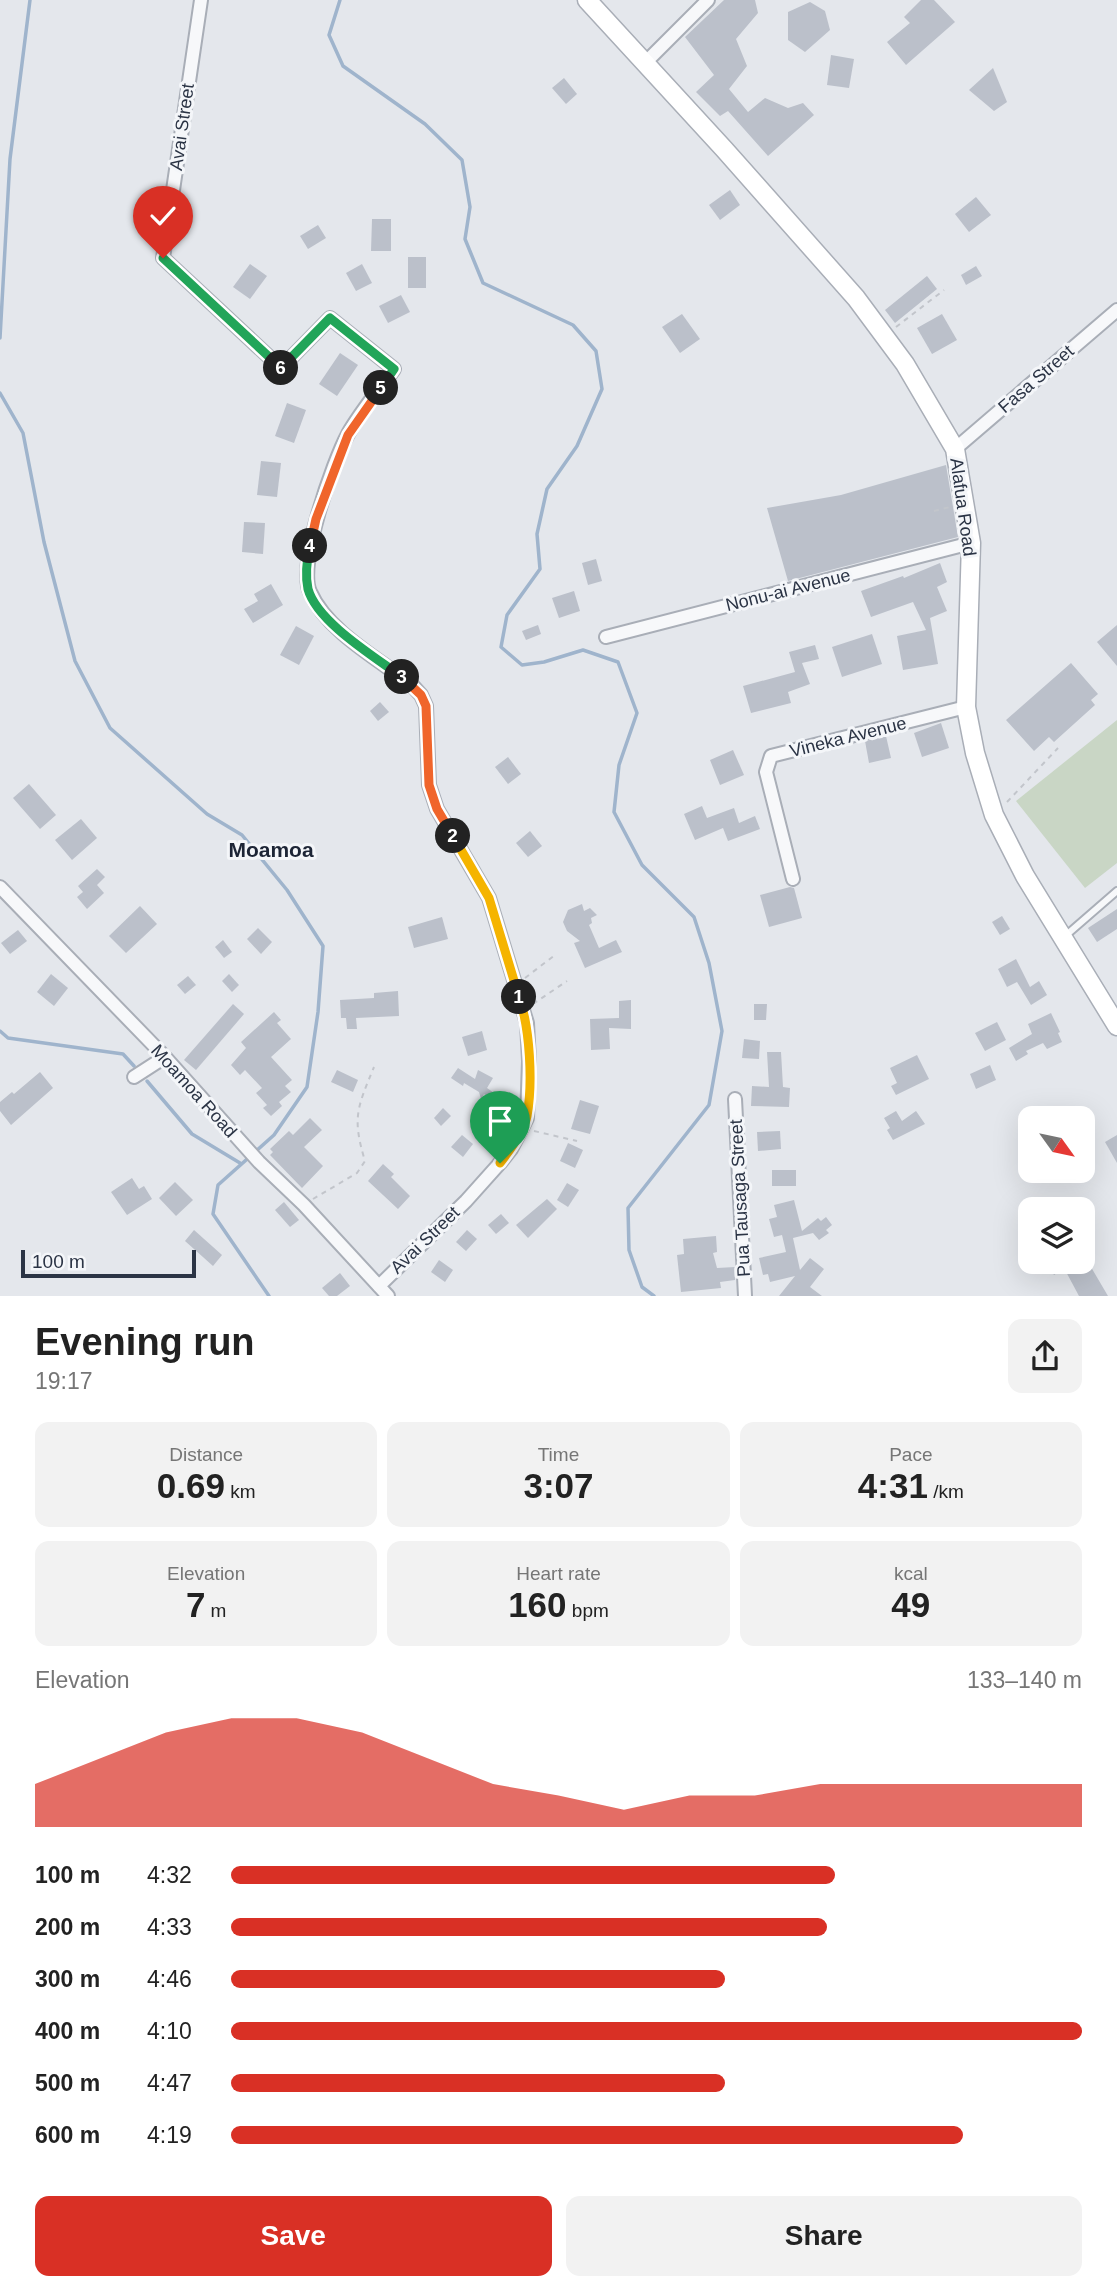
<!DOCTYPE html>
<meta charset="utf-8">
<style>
:root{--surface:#fff;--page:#f2f2f2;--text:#222;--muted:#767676;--accent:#d93025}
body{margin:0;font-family:Helvetica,sans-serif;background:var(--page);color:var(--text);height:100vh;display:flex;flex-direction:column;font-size:26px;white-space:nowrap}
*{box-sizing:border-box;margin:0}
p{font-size:23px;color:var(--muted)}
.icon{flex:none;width:38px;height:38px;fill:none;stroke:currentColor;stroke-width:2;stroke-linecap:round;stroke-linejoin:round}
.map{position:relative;height:1296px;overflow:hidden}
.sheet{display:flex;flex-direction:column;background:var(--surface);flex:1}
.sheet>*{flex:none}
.needle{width:46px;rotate:123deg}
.buttons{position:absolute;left:1018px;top:1106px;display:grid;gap:14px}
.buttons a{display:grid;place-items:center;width:77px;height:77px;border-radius:14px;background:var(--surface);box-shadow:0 7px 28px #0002;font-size:35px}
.scale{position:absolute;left:21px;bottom:18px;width:175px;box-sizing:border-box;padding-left:7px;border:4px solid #2b3445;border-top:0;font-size:19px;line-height:24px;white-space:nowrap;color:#2b3445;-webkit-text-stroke:5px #f4f6f9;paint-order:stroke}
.pin{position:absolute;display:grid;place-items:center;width:60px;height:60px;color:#fff;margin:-72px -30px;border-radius:50% 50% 50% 0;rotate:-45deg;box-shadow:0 0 7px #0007}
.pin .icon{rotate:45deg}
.km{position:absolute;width:35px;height:35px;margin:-18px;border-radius:50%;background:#222;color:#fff;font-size:19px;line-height:35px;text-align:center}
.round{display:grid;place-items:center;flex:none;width:74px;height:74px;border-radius:14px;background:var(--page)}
.summary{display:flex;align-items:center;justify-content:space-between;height:119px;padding:0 35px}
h1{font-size:38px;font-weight:700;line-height:52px}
.stats{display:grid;grid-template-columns:repeat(3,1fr);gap:10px;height:119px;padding:7px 35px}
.stats div{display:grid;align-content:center;border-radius:14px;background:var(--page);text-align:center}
.stats b{font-size:35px;font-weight:700}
.stats small{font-size:19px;font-weight:400}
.stats p{font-size:19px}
.chart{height:196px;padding:14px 35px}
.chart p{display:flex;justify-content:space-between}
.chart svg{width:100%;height:126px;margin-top:7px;fill:var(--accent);opacity:.7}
.button{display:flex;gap:14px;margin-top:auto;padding:14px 35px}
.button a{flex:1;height:80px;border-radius:14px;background:var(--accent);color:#fff;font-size:28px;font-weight:700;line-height:80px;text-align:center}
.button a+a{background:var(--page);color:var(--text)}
ul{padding:0 35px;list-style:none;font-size:23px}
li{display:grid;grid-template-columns:112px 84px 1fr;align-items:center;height:52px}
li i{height:18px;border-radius:9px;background:var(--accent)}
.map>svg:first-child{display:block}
.green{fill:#c9d6c5}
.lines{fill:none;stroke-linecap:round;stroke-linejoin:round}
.stream{stroke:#9fb4cc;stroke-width:3.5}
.building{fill:#bbc0ca}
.lane-casing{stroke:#a9aeb7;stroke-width:10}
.street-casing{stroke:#a9aeb7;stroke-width:16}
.secondary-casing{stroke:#a9aeb7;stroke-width:21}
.path{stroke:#c2c5cb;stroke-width:2;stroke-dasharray:5 5;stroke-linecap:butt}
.lane{stroke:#f7f8fa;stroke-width:6}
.street{stroke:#f7f8fa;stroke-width:12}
.secondary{stroke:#fff;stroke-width:18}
.split-1-casing{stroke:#fff;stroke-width:14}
.split-2-casing{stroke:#fff;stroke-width:14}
.split-3-casing{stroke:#fff;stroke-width:14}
.split-4-casing{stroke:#fff;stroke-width:14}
.split-5-casing{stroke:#fff;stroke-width:14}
.split-6-casing{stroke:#fff;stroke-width:14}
.split-7-casing{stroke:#fff;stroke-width:14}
.split-1{stroke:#f5b400;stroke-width:9}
.split-2{stroke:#f5b400;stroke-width:9}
.split-3{stroke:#f0652b;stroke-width:9}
.split-4{stroke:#22a559;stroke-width:9}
.split-5{stroke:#f0652b;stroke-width:9}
.split-6{stroke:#22a559;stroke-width:9}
.split-7{stroke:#22a559;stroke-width:9}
.labels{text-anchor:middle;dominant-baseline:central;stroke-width:6;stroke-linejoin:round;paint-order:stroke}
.street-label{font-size:18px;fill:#2b3445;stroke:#f4f6f9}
.quarter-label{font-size:21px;font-weight:bold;fill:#1d2536;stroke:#f4f6f9}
</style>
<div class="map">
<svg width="1117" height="1296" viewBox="0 0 1117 1296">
<rect width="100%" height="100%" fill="#e4e7ec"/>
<polygon class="green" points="1117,720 1117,863 1085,888 1016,801"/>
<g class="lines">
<g class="stream">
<polyline points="340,0 329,35 343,66 425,124 462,160 470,207 465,239 483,283 573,325 596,351 602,389 577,446 547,489 537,534 540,569 507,615 501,647 522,665 544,662 583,650 618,662 637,713 619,765 614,812 642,865 694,917 709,963 722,1031 709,1105 628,1208 629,1250 642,1287 654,1296"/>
<polyline points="0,338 10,159 30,0"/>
<polyline points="0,393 23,433 44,542 75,661 110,728 207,814 242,835 287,890 323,946 318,1012 307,1087 274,1135 218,1185 213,1214 269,1296"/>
<polyline points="0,1031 8,1038 123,1054 134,1066"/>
<polyline points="147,1081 192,1134 240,1163"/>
</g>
</g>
<g class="building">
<polygon points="724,0 755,0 758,13 736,39 747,66 729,89 748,112 765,98 788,108 803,103 814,115 768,156 728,111 720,116 696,92 714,75 685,37"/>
<polygon points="921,0 934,0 955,22 906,65 887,42 910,23 904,17"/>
<polygon points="810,2 825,11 830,30 805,52 788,40 788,12"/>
<polygon points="831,55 854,59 849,88 827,85"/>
<polygon points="993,68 1007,102 994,111 969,90"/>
<polygon points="564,78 577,94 566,104 552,88"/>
<polygon points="730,190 740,205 720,220 709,205"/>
<polygon points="976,197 991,215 969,232 955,214"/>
<polygon points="372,219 391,219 391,251 371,251"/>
<polygon points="318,225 326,238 308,249 300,236"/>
<rect x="408" y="257" width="18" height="31"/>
<polygon points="250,264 267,276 250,299 233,287"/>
<polygon points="362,264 372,283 356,291 346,273"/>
<polygon points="976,266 982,276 966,285 961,275"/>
<polygon points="927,276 937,289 895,323 885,310"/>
<polygon points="401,295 410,312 388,323 379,306"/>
<polygon points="682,314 700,339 680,353 662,327"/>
<polygon points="942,314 957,340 932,354 917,328"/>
<polygon points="340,353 358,365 337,396 319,384"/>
<polygon points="287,403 306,410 294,443 275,436"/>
<polygon points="261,461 281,463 277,497 257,495"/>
<polygon points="946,465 958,537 788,581 767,508 841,495"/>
<polygon points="244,522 265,523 263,554 242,552"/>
<polygon points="596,559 602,581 588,585 582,563"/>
<polygon points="940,563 947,582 937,587 947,611 930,618 938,664 903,670 897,636 926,630 913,602 871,617 861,591 903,576 904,578"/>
<polygon points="271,584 283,605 253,623 244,609 258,601 254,594"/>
<polygon points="574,591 580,611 559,618 552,598"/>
<polygon points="538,625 541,634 526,640 522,631"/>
<polygon points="1117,625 1117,666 1097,642"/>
<polygon points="296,626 314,636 299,665 280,655"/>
<polygon points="872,634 882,664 842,677 832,647"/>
<polygon points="815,645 819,659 802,663 810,684 788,692 791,703 751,713 743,686 795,672 789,652"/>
<polygon points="1071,663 1098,694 1091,700 1095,705 1054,742 1049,737 1034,751 1006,720"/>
<polygon points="380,702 389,712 378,721 370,711"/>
<polygon points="941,723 949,748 922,757 914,733"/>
<polygon points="886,736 891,758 869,763 865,741"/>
<polygon points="733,750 744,775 720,785 710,760"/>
<polygon points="508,757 521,774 508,784 495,767"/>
<polygon points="29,784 56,815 40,829 13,798"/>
<polygon points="702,806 707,818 734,808 739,823 755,816 760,829 728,841 723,828 695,840 684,814"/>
<polygon points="81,819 97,838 72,860 55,840"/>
<polygon points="530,831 542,846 528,857 516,843"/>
<polygon points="97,869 105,877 97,885 104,893 87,909 77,897 83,892 78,886"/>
<polygon points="790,887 794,888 802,918 769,927 760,895"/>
<polygon points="582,904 584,911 590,908 597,915 591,918 592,923 589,925 599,948 616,940 622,952 585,968 574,943 580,941 567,931 563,922 568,910"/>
<polygon points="140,906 157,924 126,953 109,936"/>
<polygon points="1117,909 1117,929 1097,942 1088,928"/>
<polygon points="1002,916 1010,929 1000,935 992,922"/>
<polygon points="442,917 448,939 414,948 408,927"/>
<polygon points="258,928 272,942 261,954 247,939"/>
<polygon points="18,930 27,941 10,954 1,943"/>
<polygon points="223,940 232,952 224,958 215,947"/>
<polygon points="1016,959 1030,987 1039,981 1047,995 1031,1005 1017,982 1007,987 998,969"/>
<polygon points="51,974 68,988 54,1006 37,992"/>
<polygon points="229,974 239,985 232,992 222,981"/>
<polygon points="188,976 196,985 185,994 177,985"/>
<polygon points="398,991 399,1016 356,1018 357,1029 347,1029 346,1018 341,1018 340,1000 374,998 374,993"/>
<polygon points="631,1000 631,1029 609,1028 610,1049 591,1050 590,1019 619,1018 619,1001"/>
<polygon points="233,1004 244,1014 196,1070 184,1060"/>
<polygon points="754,1004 767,1004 766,1020 754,1020"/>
<polygon points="274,1012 281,1020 277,1023 291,1039 271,1057 292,1080 285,1086 291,1092 279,1102 282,1106 271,1116 263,1108 267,1105 256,1093 262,1088 245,1070 240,1075 231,1065 246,1048 241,1042"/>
<polygon points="1051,1013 1060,1032 1058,1033 1062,1042 1047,1049 1043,1043 1026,1051 1028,1054 1016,1061 1009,1048 1032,1034 1028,1024"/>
<polygon points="997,1022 1006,1040 985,1051 975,1033"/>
<polygon points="482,1031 487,1050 468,1056 462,1037"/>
<polygon points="744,1039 760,1041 759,1059 742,1058"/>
<polygon points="767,1052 781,1052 783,1087 790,1088 789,1107 751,1106 752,1086 769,1087"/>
<polygon points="917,1055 929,1079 896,1095 891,1086 897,1083 890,1068"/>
<polygon points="990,1065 996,1080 976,1089 970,1074"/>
<polygon points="458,1068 475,1079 478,1070 493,1078 487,1088 494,1093 490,1098 484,1094 481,1099 479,1092 464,1083 463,1086 451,1078"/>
<polygon points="337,1070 358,1080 353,1092 331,1082"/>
<polygon points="40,1072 53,1088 11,1125 0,1111 0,1102 12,1092 14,1094"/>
<polygon points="580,1100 599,1106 590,1134 571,1129"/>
<polygon points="443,1108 451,1116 441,1126 434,1118"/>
<polygon points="896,1111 902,1121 916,1111 925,1124 893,1140 887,1130 890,1128 884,1118"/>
<polygon points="310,1118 322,1130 304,1147 323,1166 302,1188 270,1155 273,1152 270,1149 289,1131 293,1135"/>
<polygon points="780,1131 781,1149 758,1151 757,1132"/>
<polygon points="462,1135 473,1144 463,1157 451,1147"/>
<polygon points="1117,1135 1117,1163 1105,1142"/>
<polygon points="568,1143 583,1150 575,1168 560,1161"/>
<polygon points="383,1164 394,1174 391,1177 410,1196 398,1209 368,1181"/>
<rect x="772" y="1170" width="24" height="16"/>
<polygon points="132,1178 139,1189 144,1186 152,1199 127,1215 111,1192"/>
<polygon points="175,1182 193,1200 176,1216 159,1198"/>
<polygon points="567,1183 579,1190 568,1207 557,1200"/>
<polygon points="547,1199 557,1209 528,1238 516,1225"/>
<polygon points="794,1200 802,1231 818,1218 821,1221 826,1217 832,1225 826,1230 829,1233 819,1240 813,1233 793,1238 800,1270 810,1258 824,1269 810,1287 822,1296 779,1296 795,1276 770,1282 768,1274 763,1275 759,1258 786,1252 782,1235 774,1237 769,1219 777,1217 774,1205"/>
<polygon points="284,1202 299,1220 290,1227 275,1210"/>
<polygon points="501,1214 509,1223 496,1234 488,1225"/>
<polygon points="194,1230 222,1255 213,1266 185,1241"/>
<polygon points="467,1230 477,1239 466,1251 456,1242"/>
<polygon points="716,1236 717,1252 713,1253 717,1268 735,1267 735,1280 720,1282 721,1288 681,1292 677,1255 684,1254 683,1239"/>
<polygon points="439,1260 453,1270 445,1282 431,1272"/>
<polygon points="1046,1262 1088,1262 1108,1296 1079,1296 1064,1268 1054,1275"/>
<polygon points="340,1273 350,1286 337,1296 329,1296 322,1288"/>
</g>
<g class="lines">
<defs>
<polyline id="lane" points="1064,937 1117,891"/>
<g id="street">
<path d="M201 0 163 258 281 368 330 318 394 369C379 390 361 411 348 434 333 462 297 564 310 592 327 631 378 659 411 684L421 695 426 706 429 785 437 809 489 898 527 1023 529 1061 527 1118 511 1149 500 1163 466 1201 379 1286"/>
<polyline points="645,63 708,0"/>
<polyline points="955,449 1117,310"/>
<polyline points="606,637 971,543"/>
<polyline points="793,879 766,772 771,756 966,707"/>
<polyline points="0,887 165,1057 259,1162 304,1205 388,1296"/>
<polyline points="134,1077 165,1057"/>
<polyline points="735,1099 745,1296"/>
</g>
<polyline id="secondary" points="587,0 724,149 856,298 905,364 955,449 971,543 966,707 975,753 994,815 1025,876 1117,1026"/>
</defs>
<use href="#lane" class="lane-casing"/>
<use href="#street" class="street-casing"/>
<use href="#secondary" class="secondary-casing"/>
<g class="path">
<polyline points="896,327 944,290"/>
<polyline points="934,511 950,507"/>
<polyline points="1007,802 1058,748"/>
<polyline points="525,978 555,955"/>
<polyline points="533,1004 567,981"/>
<polyline points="534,1131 577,1141"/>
<path d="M313 1199 357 1173 365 1161C352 1118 357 1108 374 1067"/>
</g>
<use href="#lane" class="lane"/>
<use href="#street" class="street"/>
<use href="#secondary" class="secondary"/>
</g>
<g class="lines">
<defs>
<path id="split-1" d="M500 1163C510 1150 524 1131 527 1116 533 1083 530 1028 519 997"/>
<polyline id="split-2" points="453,836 489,898 519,997"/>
<polyline id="split-3" points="402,677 421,695 426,706 429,785 437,809 453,836"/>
<path id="split-4" d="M310 546C307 559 305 575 308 589 317 622 375 657 402 677"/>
<polyline id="split-5" points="310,546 316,519 348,435 381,388"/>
<polyline id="split-6" points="281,368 330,318 394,369 381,388"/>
<polyline id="split-7" points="163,258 281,368"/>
</defs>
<use href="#split-1" class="split-1-casing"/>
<use href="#split-2" class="split-2-casing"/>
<use href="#split-3" class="split-3-casing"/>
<use href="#split-4" class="split-4-casing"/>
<use href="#split-5" class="split-5-casing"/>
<use href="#split-6" class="split-6-casing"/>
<use href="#split-7" class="split-7-casing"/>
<use href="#split-1" class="split-1"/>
<use href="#split-2" class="split-2"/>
<use href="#split-3" class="split-3"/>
<use href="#split-4" class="split-4"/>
<use href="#split-5" class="split-5"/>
<use href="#split-6" class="split-6"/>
<use href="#split-7" class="split-7"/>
</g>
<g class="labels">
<g class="street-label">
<text transform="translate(182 127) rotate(-82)">Avai Street</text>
<text transform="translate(1036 379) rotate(-41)">Fasa Street</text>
<text transform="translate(963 507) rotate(82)">Alafua Road</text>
<text transform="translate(788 590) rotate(-14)">Nonu-ai Avenue</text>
<text transform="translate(848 737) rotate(-14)">Vineka Avenue</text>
<text transform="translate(194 1091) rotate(48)">Moamoa Road</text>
<text transform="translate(740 1198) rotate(-93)">Pua Tausaga Street</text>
<text transform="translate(425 1240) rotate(-44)">Avai Street</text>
</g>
<g class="quarter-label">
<text x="271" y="849">Moamoa</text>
</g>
</g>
</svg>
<div class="buttons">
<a><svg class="needle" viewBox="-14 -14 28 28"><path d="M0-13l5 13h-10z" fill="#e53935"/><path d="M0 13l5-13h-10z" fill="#767676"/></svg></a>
<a><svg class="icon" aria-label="layers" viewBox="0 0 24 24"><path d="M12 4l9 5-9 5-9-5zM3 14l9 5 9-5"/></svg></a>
</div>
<div class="scale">100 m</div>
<div class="pin" style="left:500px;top:1163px;background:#1e9e55"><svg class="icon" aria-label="arrive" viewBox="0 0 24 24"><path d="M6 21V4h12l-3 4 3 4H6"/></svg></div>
<div class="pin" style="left:163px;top:258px;background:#d93025"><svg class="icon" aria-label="check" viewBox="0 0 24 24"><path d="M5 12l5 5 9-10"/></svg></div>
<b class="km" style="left:519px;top:997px">1</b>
<b class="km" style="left:453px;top:836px">2</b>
<b class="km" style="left:402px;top:677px">3</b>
<b class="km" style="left:310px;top:546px">4</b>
<b class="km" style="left:381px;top:388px">5</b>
<b class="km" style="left:281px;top:368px">6</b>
</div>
<section class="sheet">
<div class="summary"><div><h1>Evening run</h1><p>19:17</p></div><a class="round"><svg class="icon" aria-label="share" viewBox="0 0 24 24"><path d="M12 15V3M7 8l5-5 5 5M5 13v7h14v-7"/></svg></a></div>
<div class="stats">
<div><p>Distance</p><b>0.69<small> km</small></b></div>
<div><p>Time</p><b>3:07</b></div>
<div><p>Pace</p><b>4:31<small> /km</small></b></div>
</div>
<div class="stats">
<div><p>Elevation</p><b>7<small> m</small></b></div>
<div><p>Heart rate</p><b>160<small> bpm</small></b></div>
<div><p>kcal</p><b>49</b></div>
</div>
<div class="chart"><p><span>Elevation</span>133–140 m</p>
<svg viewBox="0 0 160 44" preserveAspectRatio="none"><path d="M0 44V29L10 20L20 11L30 6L40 6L50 11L60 20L70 29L80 33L90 38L100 33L110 33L120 29L130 29L140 29L150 29L160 29V44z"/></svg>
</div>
<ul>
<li><b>100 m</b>4:32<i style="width:71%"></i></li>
<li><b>200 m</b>4:33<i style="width:70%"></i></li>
<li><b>300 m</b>4:46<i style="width:58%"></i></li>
<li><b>400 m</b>4:10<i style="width:100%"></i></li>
<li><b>500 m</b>4:47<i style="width:58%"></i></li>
<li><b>600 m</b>4:19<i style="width:86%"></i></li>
</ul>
<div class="button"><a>Save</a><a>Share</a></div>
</section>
